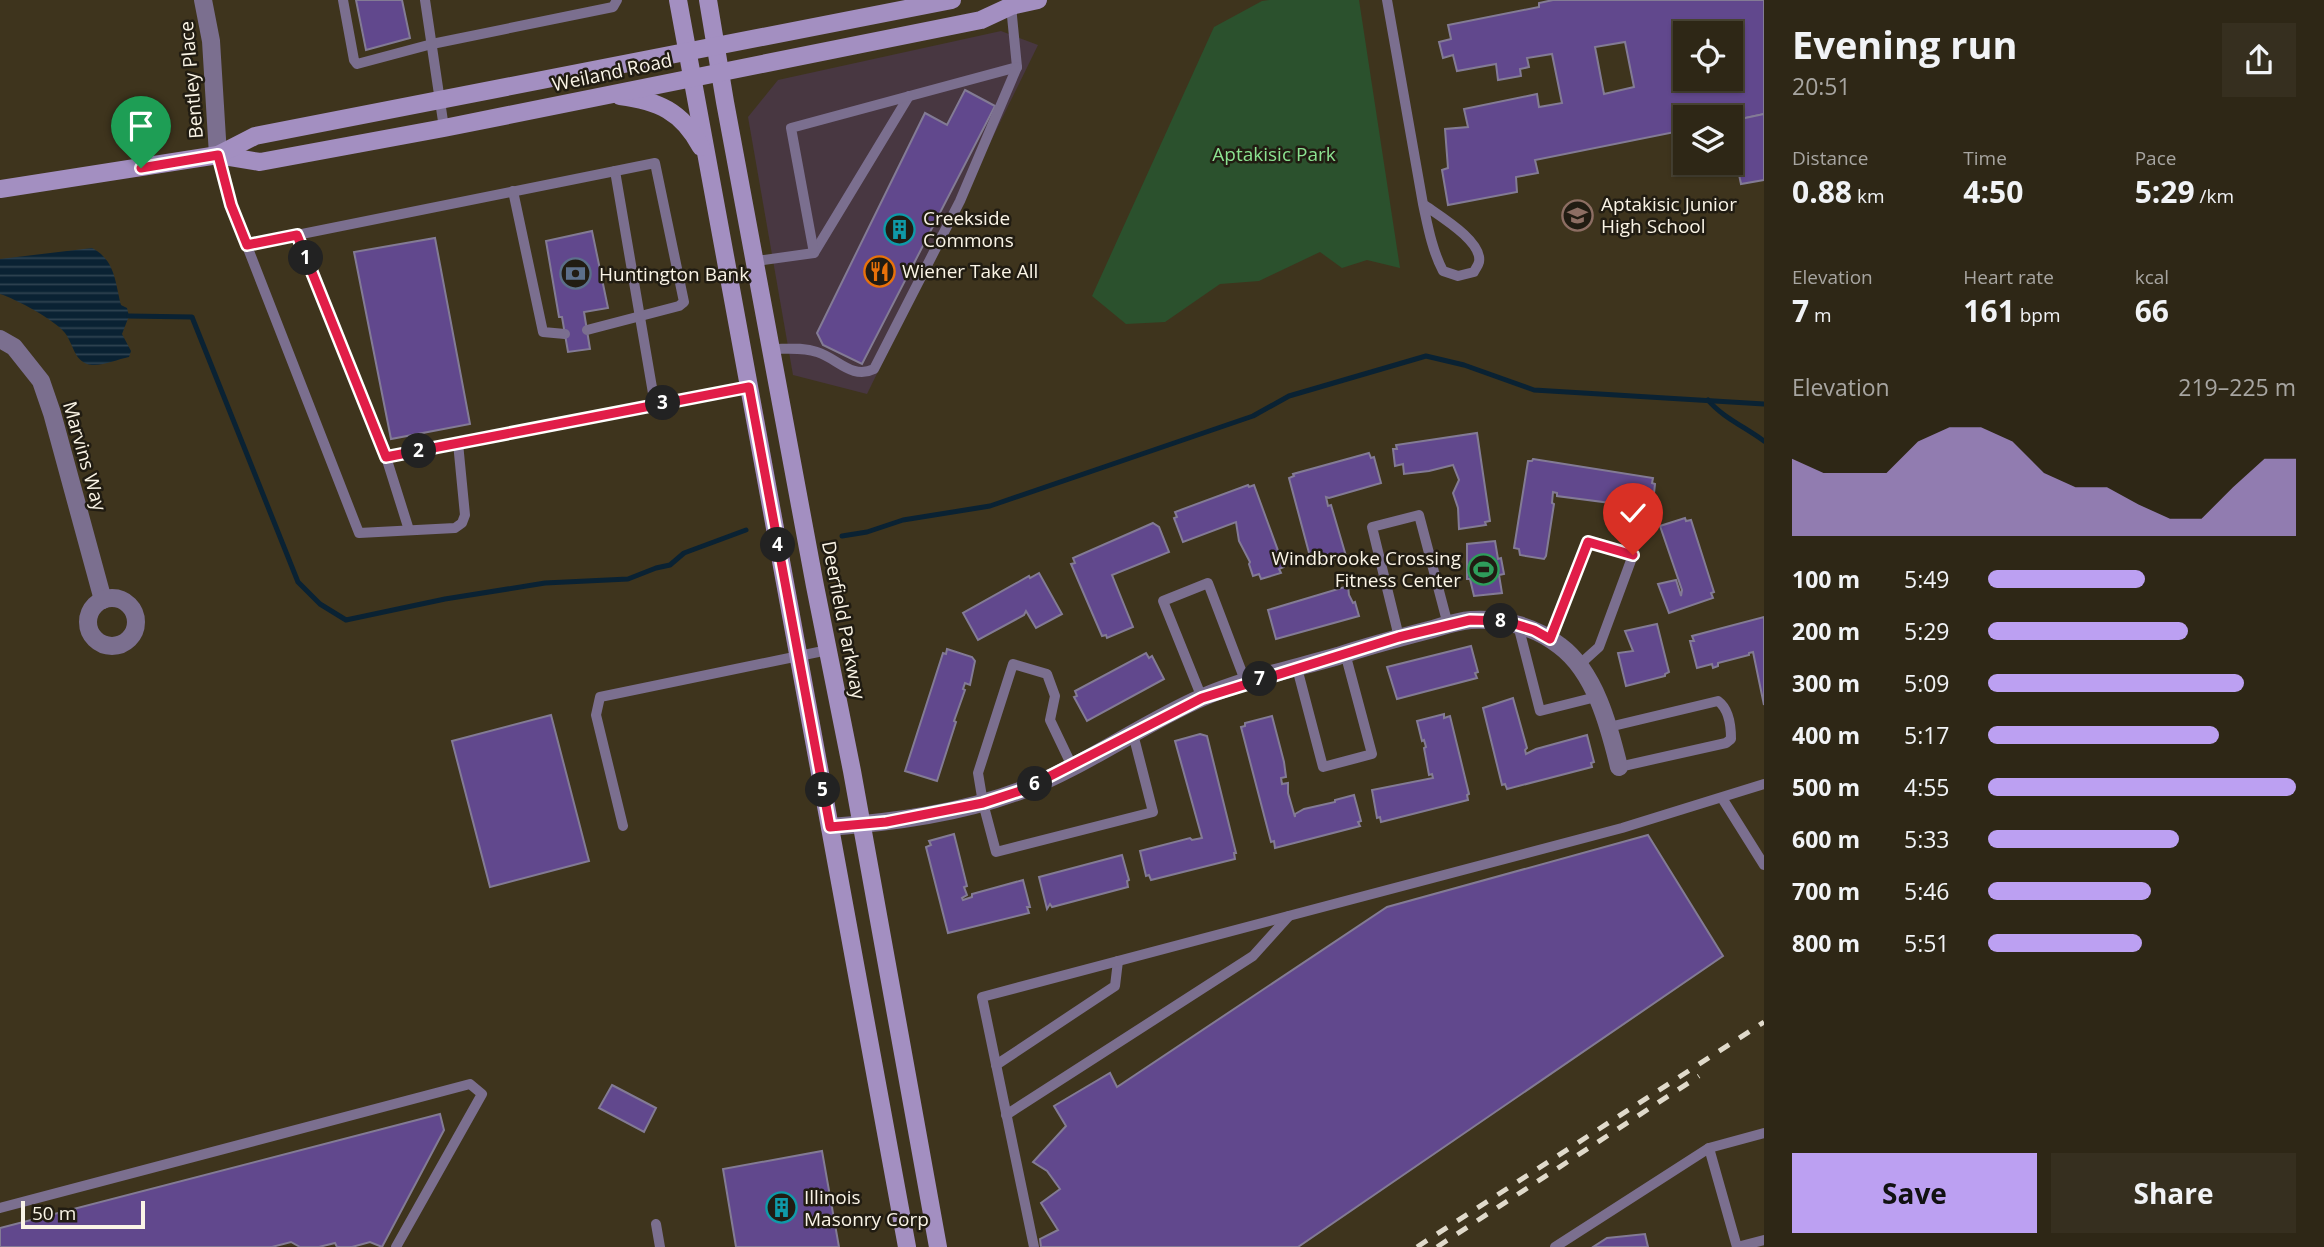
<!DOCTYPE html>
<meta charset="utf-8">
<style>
:root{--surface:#2e2716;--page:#362f1f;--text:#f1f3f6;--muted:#a7a5a1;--line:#494435;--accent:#bca0f2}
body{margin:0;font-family:"Open Sans",sans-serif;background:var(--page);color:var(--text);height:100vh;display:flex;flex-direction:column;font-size:26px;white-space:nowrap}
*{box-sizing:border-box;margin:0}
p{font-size:23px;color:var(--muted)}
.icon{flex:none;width:38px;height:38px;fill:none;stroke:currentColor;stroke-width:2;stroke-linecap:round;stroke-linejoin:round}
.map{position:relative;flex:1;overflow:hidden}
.details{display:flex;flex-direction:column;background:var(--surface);width:560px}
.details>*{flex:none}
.tools{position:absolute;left:1673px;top:21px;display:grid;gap:14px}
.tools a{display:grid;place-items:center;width:70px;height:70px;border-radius:0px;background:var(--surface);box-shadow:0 2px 5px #0004,0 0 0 2px var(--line);font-size:35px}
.scale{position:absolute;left:21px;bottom:18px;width:124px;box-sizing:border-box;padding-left:7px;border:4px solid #faf4e6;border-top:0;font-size:19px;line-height:24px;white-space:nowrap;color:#faf4e6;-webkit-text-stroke:5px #211c12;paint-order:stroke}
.pin{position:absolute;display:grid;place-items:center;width:60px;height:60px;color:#fff;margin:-72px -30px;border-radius:50% 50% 50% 0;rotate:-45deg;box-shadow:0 0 7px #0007}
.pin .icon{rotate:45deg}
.km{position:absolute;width:35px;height:35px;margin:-18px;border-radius:50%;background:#222;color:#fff;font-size:19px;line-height:35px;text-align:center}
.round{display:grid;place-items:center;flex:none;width:74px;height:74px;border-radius:0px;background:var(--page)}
.summary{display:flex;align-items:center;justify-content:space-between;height:119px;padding:0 28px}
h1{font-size:38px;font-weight:700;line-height:52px}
.metrics{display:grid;grid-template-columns:repeat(3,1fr);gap:10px;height:119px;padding:7px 28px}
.metrics div{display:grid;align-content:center}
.metrics b{font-size:30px;font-weight:700}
.metrics small{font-size:19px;font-weight:400}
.metrics p{font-size:19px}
.chart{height:196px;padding:14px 28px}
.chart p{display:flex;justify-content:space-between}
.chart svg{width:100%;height:126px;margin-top:7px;fill:var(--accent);opacity:.7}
.action{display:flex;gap:14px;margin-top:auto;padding:14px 28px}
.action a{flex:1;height:80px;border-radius:0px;background:var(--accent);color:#111;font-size:28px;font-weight:700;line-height:80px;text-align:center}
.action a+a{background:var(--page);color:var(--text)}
ul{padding:0 28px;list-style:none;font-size:23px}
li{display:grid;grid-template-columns:112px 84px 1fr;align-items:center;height:52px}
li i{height:18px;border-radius:9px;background:var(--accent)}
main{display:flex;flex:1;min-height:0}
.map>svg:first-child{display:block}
.commercial{fill:#483741}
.green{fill:#2b512d}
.water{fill:url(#water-rules)}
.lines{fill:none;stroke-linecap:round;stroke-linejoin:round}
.stream{stroke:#0a2233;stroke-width:5}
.building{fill:#61488d;stroke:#837b95;stroke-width:2;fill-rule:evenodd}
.lane{stroke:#7b6f8f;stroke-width:10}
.street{stroke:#7b6f8f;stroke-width:18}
.secondary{stroke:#a38fc1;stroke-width:18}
.rail{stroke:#e0dacb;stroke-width:5;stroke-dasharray:12 12;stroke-linecap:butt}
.route-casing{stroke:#fff;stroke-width:14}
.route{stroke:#e11d48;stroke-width:9}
.labels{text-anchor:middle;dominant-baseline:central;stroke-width:5;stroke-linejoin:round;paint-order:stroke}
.street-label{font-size:19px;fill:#faf4e6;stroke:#211c12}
.park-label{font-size:19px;fill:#8ce391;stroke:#211c12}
.poi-label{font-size:19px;fill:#faf4e6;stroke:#211c12;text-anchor:start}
</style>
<main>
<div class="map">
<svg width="1764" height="1247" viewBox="0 0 1764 1247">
<defs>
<pattern id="water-rules" width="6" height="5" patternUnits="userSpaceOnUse" patternTransform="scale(1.75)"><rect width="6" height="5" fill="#0a2233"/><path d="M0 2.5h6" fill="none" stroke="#2f4351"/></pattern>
</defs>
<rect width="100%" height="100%" fill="#3e341d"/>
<polygon class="commercial" points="1001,31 1038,45 867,394 793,375 748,117 778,80"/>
<polygon class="green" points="1269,0 1359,0 1400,268 1367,260 1342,268 1320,252 1259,281 1220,284 1165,322 1126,324 1092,296 1214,27 1262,1"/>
<path class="water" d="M92 248C115 260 115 281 121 305L127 308 129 316 122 334 131 351 129 357C118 359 103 366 92 365 74 363 74 345 65 333 55 320 16 299 0 294V259Z"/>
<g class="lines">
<g class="stream">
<polyline points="129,316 192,317 298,582 320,604 346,620 445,599 545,583 628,579 656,568 670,565 684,553 746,530"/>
<path d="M1708 400C1722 417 1745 427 1764 441"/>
<polyline points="842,536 867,532 903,520 990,506 1253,416 1289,396 1426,356 1464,365 1534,390 1764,404"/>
</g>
</g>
<g class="building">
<polygon points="356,0 402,0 410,38 366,50"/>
<path d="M1553 0H1764V114L1731 121V117H1685V130L1535 160 1538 173 1516 177 1517 192 1448 205 1442 170 1448 168 1445 129 1468 127 1464 109 1537 94 1539 107 1562 103 1552 54 1527 58 1529 67 1520 69 1521 76 1498 80 1496 64 1457 71 1453 55 1443 58 1439 42 1451 39 1448 25 1539 7V3ZM1685 33H1731V79H1685ZM1625 42 1634 87 1604 94 1595 47Z"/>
<polygon points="965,90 995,106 862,364 823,345 817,333 925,113 947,125"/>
<polygon points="1764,114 1764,180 1741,184 1731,136 1731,121"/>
<polygon points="592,231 608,308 584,312 590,349 568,352 562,317 559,317 546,241"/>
<polygon points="435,238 470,424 391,439 354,252"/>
<polygon points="1477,433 1490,521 1485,522 1486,525 1459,529 1458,508 1453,493 1459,480 1453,465 1429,471 1404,474 1403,464 1395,466 1393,449 1397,449 1396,445"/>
<polygon points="1369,453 1371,458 1374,457 1381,483 1329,498 1326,497 1328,506 1331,505 1346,556 1312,564 1289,478 1294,476 1293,474"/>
<polygon points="1533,459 1653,478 1652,483 1655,484 1652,512 1626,505 1557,496 1557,493 1553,492 1552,503 1554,504 1546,556 1544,559 1520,555 1519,549 1514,548 1528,461 1532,461"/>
<polygon points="1248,485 1249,487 1254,485 1284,567 1279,569 1281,573 1261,579 1259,574 1253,576 1249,564 1250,562 1239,541 1236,522 1183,542 1174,518 1177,517 1175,512"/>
<polygon points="1685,518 1686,521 1691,520 1714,592 1711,593 1713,598 1669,613 1658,584 1676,580 1681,596 1682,590 1660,526"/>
<polygon points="1153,523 1159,527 1169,552 1112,575 1133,627 1107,638 1106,635 1102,636 1071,564 1075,563 1073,558"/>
<polygon points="1495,541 1498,559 1501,558 1504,574 1499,575 1502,593 1474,596 1470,579 1467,579 1467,544"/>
<polygon points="1039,573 1062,614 1036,628 1026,611 1024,615 978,640 963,613 1029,576 1030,578"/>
<polygon points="1348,586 1349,595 1353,603 1355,602 1359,616 1276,639 1268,610"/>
<polygon points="1764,617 1764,705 1753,652 1749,653 1749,655 1718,663 1718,666 1713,668 1712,664 1697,668 1690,641 1694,641 1692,636"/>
<polygon points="1657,624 1669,672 1665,674 1665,676 1626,686 1618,653 1633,651 1625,631"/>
<polygon points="1471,646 1478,672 1475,673 1477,678 1397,699 1387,667"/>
<polygon points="947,649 972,657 975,661 970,685 965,683 963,689 965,690 954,721 956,722 937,781 905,771 943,653 946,654"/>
<polygon points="1146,653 1149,658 1152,656 1164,679 1087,721 1074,697 1077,696 1075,691"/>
<polygon points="1513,698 1527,748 1525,750 1526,754 1536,749 1587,735 1594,762 1591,763 1592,767 1507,789 1505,784 1502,785 1483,708"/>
<polygon points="1444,714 1444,718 1450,716 1469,794 1467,795 1468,800 1381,822 1380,817 1377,818 1372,790 1433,778 1432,774 1429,775 1424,748 1426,747 1424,740 1422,741 1417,721"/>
<polygon points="551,715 589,861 490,887 452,741"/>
<polygon points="1272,716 1284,762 1286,777 1281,778 1282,784 1288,783 1288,793 1295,817 1295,814 1304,809 1335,802 1335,800 1354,795 1361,821 1358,822 1360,826 1275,848 1274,841 1271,842 1241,727 1245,726 1245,723"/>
<polygon points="1200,734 1207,736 1236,853 1234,853 1235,859 1151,880 1149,875 1146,876 1140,851 1190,838 1192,840 1202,838 1175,741"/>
<polygon points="954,834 967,886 964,887 967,895 962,898 963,900 972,897 972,894 1023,880 1030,907 1027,907 1029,913 948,933 926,847 931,845 929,841"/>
<polygon points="1648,835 1723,956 1298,1247 1041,1247 1040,1239 1058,1230 1041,1203 1060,1189 1047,1171 1033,1162 1066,1126 1054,1106 1110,1073 1117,1087 1387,907"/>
<polygon points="1122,855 1129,880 1127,881 1128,887 1052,907 1050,904 1047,909 1039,877"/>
<polygon points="612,1085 656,1108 644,1132 599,1108"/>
<polygon points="440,1114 444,1130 382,1247 370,1242 352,1247 337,1247 335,1243 319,1247 300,1247 291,1242 272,1247 0,1247 0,1228"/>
<polygon points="822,1151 839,1247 736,1247 723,1169"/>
<polygon points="1645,1234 1648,1247 1593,1247 1607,1238"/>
</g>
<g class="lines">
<g class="lane">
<polyline points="343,0 354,60 357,64 432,44 613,7 617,0"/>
<polyline points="425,0 444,128"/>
<path d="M1387 0 1423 204C1428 227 1432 250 1443 271L1458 276 1474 272C1475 269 1478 266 1479 262 1483 241 1438 215 1423 204"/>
<polyline points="218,155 231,205 359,533 455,528 462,523 465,515 458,443"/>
<polyline points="615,171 655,405"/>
<polyline points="513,191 543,332 565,334"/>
<polyline points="297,235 386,457 409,530"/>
<polyline points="247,245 655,163 684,302 679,306 587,330"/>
<polyline points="814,253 909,96"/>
<polyline points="756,261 814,253 791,128 1017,67 1011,6"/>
<path d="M772 349C787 349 803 347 817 352 837 358 852 380 874 369L960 201 1017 67"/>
<polyline points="386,457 749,387"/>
<polyline points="1518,625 1540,711 1596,697"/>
<polyline points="1399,637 1372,527 1419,515 1448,625"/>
<polyline points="1550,639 1589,542 1633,555 1599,647 1579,665"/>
<polyline points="1297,668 1323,767 1372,754 1345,653"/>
<polyline points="1202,698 1163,601 1208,583 1246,683"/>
<path d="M1609 727 1718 701C1729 709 1731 725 1731 739L1726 743 1619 767"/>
<polyline points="1072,766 1050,720 1055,696 1047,674 1013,664 978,773 983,803 996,852 1153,812 1133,734"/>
<polyline points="1722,798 1764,865"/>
<polyline points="623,826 596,715 600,697 828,650"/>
<polyline points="996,1065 1115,986 1118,961"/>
<polyline points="1006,1115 1253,956 1289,916"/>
<polyline points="1709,1148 1737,1247"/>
<polyline points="0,1208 470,1084 482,1094 396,1247"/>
<polyline points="656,1224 660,1247"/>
<polyline points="1034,1247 982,997 1622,828 1764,784"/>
<polyline points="1555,1247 1709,1148 1764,1133"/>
<polyline points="1737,1247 1764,1240"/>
</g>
<g class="street">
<polyline points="203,0 211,41 218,155"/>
<polyline points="0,339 14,347 41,381 52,413 103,600"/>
<circle cx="112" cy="622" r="24"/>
<path d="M830 827C894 822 962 813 1022 790 1085 766 1140 725 1201 698 1244 679 1293 669 1338 656 1368 646 1398 638 1429 630 1443 626 1457 621 1471 620 1502 618 1535 626 1560 646 1595 672 1609 726 1619 767"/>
</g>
<g class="secondary">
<polyline points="678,0 907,1247"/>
<polyline points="708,0 725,102 815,586 852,771 938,1247"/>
<path d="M620 96C658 101 682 111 701 147"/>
<polyline points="218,155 260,162 444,128 981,20 1011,6 1038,0"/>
<polyline points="0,189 218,155 255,136 952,0"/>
</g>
<g class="rail">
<polyline points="1417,1247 1764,1022"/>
<polyline points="1437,1247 1699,1076"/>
</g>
</g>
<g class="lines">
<defs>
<polyline id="route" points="141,168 218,155 231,205 247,245 297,235 386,457 749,387 830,827 886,822 983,803 1023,790 1202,698 1399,637 1470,620 1505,621 1534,630 1550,639 1588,542 1633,555"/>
</defs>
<use href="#route" class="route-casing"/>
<use href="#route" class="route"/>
</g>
<defs>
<symbol id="school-ring" viewBox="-11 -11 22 22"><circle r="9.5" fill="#211c12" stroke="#8d6e63" stroke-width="1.5"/><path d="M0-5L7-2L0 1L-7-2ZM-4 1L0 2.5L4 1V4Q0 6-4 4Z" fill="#8d6e63"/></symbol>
<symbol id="building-ring" viewBox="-11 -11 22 22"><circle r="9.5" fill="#211c12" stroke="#0f9aa8" stroke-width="1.5"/><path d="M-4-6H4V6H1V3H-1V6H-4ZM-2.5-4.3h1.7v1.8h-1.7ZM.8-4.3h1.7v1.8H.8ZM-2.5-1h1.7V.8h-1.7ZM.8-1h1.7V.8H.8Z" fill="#0f9aa8"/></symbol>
<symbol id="restaurant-ring" viewBox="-11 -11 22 22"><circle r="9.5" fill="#211c12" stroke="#e8710a" stroke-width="1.5"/><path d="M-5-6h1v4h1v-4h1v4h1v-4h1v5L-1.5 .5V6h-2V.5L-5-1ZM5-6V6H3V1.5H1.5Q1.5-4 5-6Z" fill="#e8710a"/></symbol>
<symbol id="bank-ring" viewBox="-11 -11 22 22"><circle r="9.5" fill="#211c12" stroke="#5c6f8a" stroke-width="1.5"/><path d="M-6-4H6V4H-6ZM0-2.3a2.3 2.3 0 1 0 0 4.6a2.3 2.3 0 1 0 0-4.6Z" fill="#5c6f8a"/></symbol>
<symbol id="stadium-ring" viewBox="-11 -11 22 22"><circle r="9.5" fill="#211c12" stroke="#2e9e5b" stroke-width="1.5"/><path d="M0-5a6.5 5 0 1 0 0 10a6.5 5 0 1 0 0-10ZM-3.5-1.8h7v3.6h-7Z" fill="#2e9e5b"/></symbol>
</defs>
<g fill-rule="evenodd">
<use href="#school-ring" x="1560" y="198" width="35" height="35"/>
<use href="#building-ring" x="882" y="212" width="35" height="35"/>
<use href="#restaurant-ring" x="862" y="254" width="35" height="35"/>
<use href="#bank-ring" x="558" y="256" width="35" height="35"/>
<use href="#stadium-ring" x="1466" y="552" width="35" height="35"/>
<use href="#building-ring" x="764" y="1190" width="35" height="35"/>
</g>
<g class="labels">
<g class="street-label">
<text transform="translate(612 72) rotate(-12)">Weiland Road</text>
<text transform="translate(191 80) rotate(-95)">Bentley Place</text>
<text transform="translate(85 456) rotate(74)">Marvins Way</text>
<text transform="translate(844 620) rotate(79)">Deerfield Parkway</text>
</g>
<g class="park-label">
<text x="1274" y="154">Aptakisic Park</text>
</g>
<g class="poi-label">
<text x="1601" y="204">Aptakisic Junior<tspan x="1601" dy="22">High School</tspan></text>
<text x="923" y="218">Creekside<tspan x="923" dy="22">Commons</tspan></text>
<text x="902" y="271">Wiener Take All</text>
<text x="599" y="274">Huntington Bank</text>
<text x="1461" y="558" text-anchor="end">Windbrooke Crossing<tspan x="1461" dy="22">Fitness Center</tspan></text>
<text x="804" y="1197">Illinois<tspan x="804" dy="22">Masonry Corp</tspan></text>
</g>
</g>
</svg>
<div class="tools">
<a><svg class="icon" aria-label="locate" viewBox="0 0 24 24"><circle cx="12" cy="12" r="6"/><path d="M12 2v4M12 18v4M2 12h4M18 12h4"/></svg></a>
<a><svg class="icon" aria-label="layers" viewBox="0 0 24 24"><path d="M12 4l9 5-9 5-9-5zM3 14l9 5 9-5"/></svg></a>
</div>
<div class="scale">50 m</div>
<div class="pin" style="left:141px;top:168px;background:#1e9e55"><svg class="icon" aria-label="arrive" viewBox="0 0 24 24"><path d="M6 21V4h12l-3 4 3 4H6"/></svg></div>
<div class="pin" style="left:1633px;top:555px;background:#d93025"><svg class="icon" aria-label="check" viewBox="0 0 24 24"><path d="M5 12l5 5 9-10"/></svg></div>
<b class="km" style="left:306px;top:258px">1</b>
<b class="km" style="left:419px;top:451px">2</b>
<b class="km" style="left:663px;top:403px">3</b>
<b class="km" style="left:778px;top:545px">4</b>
<b class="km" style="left:823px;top:790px">5</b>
<b class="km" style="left:1035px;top:784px">6</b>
<b class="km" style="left:1260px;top:679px">7</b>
<b class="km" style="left:1501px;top:621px">8</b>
</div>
<section class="details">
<div class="summary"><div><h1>Evening run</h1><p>20:51</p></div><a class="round"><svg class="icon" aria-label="share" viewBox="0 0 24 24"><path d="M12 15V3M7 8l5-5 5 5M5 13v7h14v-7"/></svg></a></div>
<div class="metrics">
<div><p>Distance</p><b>0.88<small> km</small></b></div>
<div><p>Time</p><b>4:50</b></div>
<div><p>Pace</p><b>5:29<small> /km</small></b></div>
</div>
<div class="metrics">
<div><p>Elevation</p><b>7<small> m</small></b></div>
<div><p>Heart rate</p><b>161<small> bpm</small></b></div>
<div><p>kcal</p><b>66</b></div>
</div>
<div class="chart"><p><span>Elevation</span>219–225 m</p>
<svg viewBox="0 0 160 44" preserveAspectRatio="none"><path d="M0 44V17L10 22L20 22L30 22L40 11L50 6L60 6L70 11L80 22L90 27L100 27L110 33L120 38L130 38L140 27L150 17L160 17V44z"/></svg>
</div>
<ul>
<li><b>100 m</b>5:49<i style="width:51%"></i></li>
<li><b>200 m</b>5:29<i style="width:65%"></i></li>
<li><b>300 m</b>5:09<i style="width:83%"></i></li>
<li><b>400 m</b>5:17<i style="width:75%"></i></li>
<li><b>500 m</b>4:55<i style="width:100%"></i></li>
<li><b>600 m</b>5:33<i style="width:62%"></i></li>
<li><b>700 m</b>5:46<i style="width:53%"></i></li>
<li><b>800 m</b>5:51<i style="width:50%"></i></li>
</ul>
<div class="action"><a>Save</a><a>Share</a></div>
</section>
</main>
